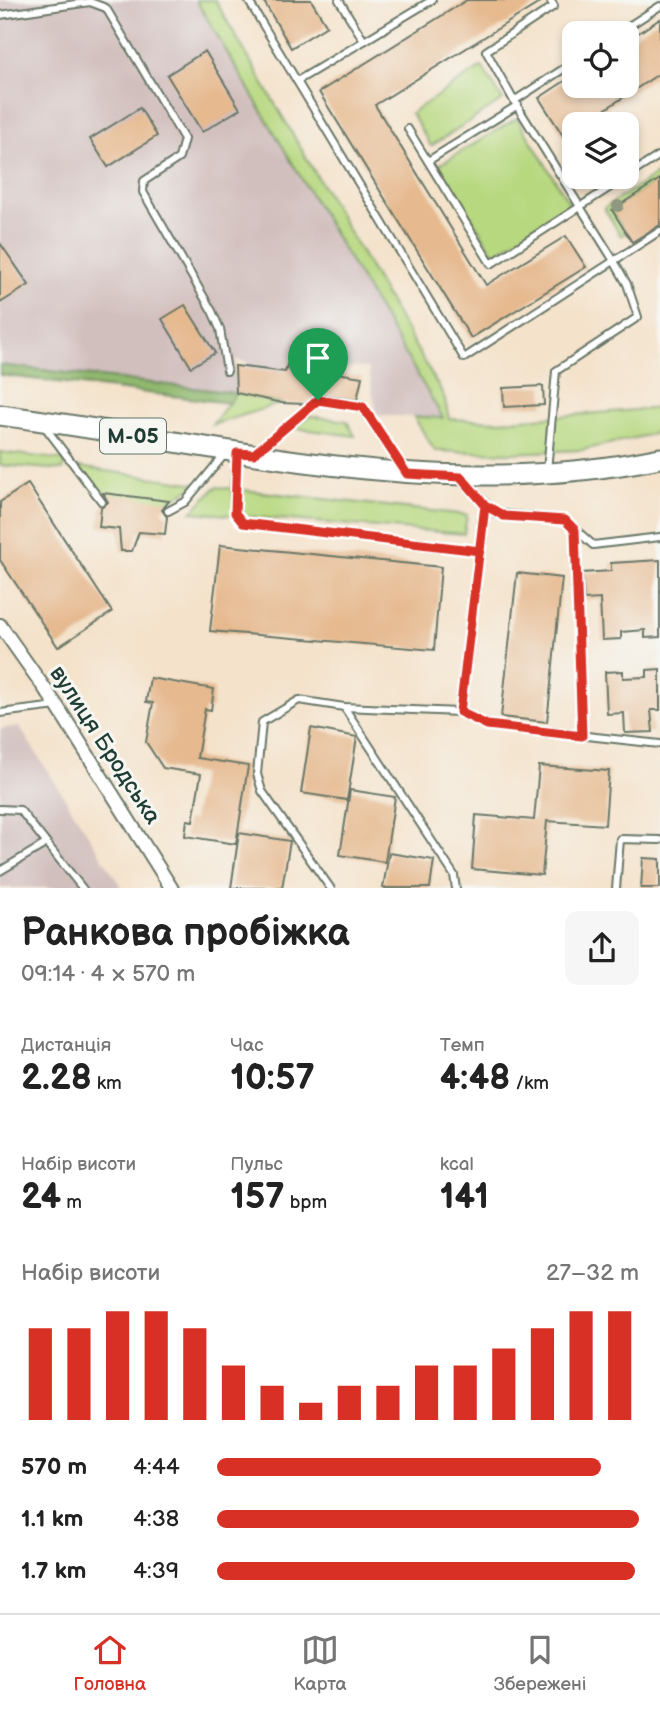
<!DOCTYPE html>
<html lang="uk">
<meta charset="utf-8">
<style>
:root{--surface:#fff;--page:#f6f6f6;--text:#222;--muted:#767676;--line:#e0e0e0;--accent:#d93025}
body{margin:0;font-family:"Balsamiq Sans",sans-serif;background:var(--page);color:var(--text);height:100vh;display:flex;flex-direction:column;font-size:26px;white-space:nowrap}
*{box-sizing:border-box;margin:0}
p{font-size:23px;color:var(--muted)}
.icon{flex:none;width:38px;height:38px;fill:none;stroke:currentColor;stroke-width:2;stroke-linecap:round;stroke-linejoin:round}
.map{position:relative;height:888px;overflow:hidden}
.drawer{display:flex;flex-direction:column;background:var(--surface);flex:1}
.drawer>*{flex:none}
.tools{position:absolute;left:562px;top:21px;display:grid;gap:14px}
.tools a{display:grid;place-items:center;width:77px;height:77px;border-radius:14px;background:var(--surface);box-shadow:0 4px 10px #0003;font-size:35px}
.pin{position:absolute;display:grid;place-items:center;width:60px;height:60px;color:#fff;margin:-72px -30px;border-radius:50% 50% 50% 0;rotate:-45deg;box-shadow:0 0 7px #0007}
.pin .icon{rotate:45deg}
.round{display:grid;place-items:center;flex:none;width:74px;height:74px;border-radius:14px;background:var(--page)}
.headline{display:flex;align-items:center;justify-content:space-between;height:119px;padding:0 21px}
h1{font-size:38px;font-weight:700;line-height:52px}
.figures{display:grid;grid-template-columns:repeat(3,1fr);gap:10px;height:119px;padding:7px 21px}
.figures div{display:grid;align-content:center}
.figures b{font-size:35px;font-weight:700}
.figures small{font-size:19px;font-weight:400}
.figures p{font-size:19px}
.chart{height:196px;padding:14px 21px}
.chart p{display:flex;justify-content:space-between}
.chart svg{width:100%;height:126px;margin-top:7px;stroke:var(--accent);stroke-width:6}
ul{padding:0 21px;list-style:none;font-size:23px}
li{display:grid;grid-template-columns:112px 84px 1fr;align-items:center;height:52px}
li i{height:18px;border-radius:9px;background:var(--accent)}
.tab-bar{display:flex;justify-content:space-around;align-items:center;height:98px;border-top:2px solid var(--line);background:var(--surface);font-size:19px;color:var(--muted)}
.tab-bar a{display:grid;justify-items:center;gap:4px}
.tab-bar .current{color:var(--accent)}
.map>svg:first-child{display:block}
.industrial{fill:#d1bfbe}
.green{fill:#b7d87f;stroke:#6b8a5a;stroke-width:2}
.forest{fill:#91b86e;stroke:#587a51;stroke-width:2}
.building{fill:#e6b98f}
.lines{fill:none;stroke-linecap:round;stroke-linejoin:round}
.lane-casing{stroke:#6a7768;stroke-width:10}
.street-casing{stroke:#6a7768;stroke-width:16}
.primary-casing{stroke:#6a7768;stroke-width:23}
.lane{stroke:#fff;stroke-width:6}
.street{stroke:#fff;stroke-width:12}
.primary{stroke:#fff;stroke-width:19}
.tree{fill:#8f9880}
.route-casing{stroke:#fff;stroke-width:14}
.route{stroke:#d93025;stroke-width:9}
.labels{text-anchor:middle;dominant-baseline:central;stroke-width:6;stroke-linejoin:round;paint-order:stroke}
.shield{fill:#f6f6f2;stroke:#60746d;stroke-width:2}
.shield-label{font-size:21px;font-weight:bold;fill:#1f3d34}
.street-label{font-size:23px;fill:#1f3d34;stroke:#f6f6f2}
</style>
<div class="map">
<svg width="660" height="889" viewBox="0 0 660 889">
<rect width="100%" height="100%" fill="#f6f6f2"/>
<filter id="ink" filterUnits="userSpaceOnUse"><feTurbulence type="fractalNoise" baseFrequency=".0143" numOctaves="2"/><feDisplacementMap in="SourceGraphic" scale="14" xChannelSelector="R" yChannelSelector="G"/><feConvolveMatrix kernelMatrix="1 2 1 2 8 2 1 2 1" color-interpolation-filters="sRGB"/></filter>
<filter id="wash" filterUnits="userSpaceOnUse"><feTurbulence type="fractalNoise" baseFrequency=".00686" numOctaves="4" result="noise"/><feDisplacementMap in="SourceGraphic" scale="28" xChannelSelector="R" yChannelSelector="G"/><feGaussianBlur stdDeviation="1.57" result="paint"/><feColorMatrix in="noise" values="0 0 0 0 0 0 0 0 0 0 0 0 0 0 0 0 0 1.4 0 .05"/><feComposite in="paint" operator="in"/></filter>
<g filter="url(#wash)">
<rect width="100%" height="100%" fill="#f4e2ca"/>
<g class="industrial">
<polygon points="0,0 198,0 444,419 377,415 368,368 321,366 317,370 287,365 285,372 246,367 247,362 236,360 236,393 0,365"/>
<polygon points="19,726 122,888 0,888 0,729"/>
</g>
<g class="green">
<polygon points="196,0 215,0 444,396 449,419 498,421 660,408 660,427 652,434 582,450 509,453 435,451 414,417 443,418"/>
<polygon points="482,67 503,100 431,146 411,113"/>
<polygon points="517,118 571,206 494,254 439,165"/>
<polygon points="660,172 660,179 612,210 626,233 621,236 604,208"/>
<polygon points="236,393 282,403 212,425"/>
<polygon points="310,416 347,421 355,436 295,428"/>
<polygon points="0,452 65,460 63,470 0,465"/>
<polygon points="78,467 199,484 155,509 110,503"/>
<polygon points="216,487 467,515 464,534 191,512"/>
</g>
<polygon class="forest" points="0,365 236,393 229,403 0,375"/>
<g id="blocks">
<g class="building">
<polygon points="263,0 311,0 327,26 291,48"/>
<polygon points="467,0 544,0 375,105 486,285 566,236 586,267 471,338 319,92"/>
<polygon points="660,19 660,73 583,124 574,124 574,130 564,137 539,98 574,75 574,86 626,86 626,41"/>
<polygon points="205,51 240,109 202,132 167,75"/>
<polygon points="140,108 157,136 108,167 90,139"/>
<polygon points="660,179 660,225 632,242 612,210"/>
<polygon points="0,243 29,285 0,303"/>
<polygon points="185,305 215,353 191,367 162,319"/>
<polygon points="287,365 362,377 357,400 318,394 304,404 282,403 236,393 235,366 285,372"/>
<polygon points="543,386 544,405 504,407 503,388"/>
<polygon points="28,484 112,612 58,647 0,560 0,502"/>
<polygon points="103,493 169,501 162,510 167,517 165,534 139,532 132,551 121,551 119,529 99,527 101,508 108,502"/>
<polygon points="220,545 441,567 434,650 210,631"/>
<polygon points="660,560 660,637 645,638 645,630 621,632 621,639 602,640 600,599 584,600 582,573 611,571 611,563"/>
<polygon points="517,573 562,578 547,722 501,717"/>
<polygon points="660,669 660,710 651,710 653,732 625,733 624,713 607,714 605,672 623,671 623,678 647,677 647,670"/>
<polygon points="150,678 214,689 211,710 205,709 197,758 248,766 236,844 185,836 187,820 193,821 201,774 163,768 146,742 153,703 146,702"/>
<polygon points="311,728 357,737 347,800 301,793"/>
<polygon points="539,766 609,771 605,825 547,821 542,875 472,869 476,815 534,820"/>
<polygon points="350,790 395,797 385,862 340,855"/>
<polygon points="239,833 290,841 282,888 231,888"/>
<polygon points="389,853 434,860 430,888 383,888"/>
<polygon points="643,858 660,859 660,888 641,888"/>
</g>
</g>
</g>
<g filter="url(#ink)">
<use href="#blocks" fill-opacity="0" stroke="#6a7768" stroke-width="2"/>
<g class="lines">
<defs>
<g id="lane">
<polyline points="248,0 464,358 660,231"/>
<polyline points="339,0 364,41 432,0"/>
<polyline points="0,15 90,2 106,8 184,139 179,158 144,181 143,192 212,311 220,329 227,371"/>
<polyline points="618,33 660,6"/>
<polyline points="297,81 364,41"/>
<polyline points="514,101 486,51 554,6 550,0"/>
<polyline points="408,129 491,264 660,155"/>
<polyline points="428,161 518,105"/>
<polyline points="45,427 102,502"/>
<polyline points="258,451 318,400 363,407 402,467"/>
<path d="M237 455C235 479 228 504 243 523L480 551"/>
<polyline points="547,471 556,371 638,317 627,284 614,261 514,101 574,62"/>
<polyline points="463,479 495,513 565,520 593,545 660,537"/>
<polyline points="168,511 185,502 225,454"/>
<polyline points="575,530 582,735"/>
<polyline points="344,707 459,712 487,725 660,744"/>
<polyline points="459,712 485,505"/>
<polyline points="0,713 57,706"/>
<polyline points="0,809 20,810 83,889"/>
<polyline points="0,871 47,843"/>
<polyline points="331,889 262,791 257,774 262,722 299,700 344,707 454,875 456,889"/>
<polyline points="616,889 620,839 660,840"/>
</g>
<polyline id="street" points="0,625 57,706 172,889"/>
<path id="primary" d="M0 415C224 444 433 505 660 458"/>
</defs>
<use href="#lane" class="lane-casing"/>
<use href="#street" class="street-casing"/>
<use href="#primary" class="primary-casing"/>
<use href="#lane" class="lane"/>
<use href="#street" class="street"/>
<use href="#primary" class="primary"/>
</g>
<circle class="tree" cx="618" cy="206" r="6"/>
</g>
<g class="lines" filter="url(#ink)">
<defs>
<polyline id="route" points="318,400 363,407 407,474 461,477 485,505 460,712 487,725 582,736 575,530 565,520 504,516 485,505 480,551 243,523 235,513 237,453 254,454 318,400"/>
</defs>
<use href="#route" class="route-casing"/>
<use href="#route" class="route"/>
</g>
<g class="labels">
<rect class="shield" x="100" y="418.5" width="66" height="35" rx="5"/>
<g class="shield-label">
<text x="133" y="436">М-05</text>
</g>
<g class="street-label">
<text transform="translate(105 745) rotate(57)">вулиця Бродська</text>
</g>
</g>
</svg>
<div class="tools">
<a><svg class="icon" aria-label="locate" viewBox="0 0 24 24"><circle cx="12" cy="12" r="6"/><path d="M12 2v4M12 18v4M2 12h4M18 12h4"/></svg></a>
<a><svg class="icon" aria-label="layers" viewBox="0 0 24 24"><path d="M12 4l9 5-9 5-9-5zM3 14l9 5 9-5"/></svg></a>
</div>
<div class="pin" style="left:318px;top:400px;background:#1e9e55"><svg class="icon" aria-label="arrive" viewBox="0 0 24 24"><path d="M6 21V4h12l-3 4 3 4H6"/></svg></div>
</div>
<section class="drawer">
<div class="headline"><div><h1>Ранкова пробіжка</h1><p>09:14 · 4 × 570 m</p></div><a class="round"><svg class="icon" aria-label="share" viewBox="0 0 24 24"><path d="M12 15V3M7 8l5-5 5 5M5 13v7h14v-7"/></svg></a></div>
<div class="figures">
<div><p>Дистанція</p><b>2.28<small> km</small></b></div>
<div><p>Час</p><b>10:57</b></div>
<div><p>Темп</p><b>4:48<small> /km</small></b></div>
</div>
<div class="figures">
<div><p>Набір висоти</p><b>24<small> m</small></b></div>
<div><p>Пульс</p><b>157<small> bpm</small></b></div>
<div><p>kcal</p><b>141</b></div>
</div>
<div class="chart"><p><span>Набір висоти</span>27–32 m</p>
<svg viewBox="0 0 160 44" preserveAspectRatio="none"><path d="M5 44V12M15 44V12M25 44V6M35 44V6M45 44V12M55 44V25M65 44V32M75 44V38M85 44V32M95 44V32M105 44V25M115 44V25M125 44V19M135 44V12M145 44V6M155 44V6"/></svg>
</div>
<ul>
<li><b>570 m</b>4:44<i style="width:91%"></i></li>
<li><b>1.1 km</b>4:38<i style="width:100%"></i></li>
<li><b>1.7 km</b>4:39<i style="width:99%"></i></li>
</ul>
</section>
<nav class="tab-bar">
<a class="current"><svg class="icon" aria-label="home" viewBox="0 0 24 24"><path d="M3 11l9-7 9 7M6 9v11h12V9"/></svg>Головна</a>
<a><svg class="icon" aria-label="map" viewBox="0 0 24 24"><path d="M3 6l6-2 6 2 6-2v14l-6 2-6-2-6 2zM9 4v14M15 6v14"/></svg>Карта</a>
<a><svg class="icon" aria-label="saved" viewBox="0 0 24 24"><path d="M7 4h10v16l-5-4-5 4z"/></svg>Збережені</a>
</nav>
